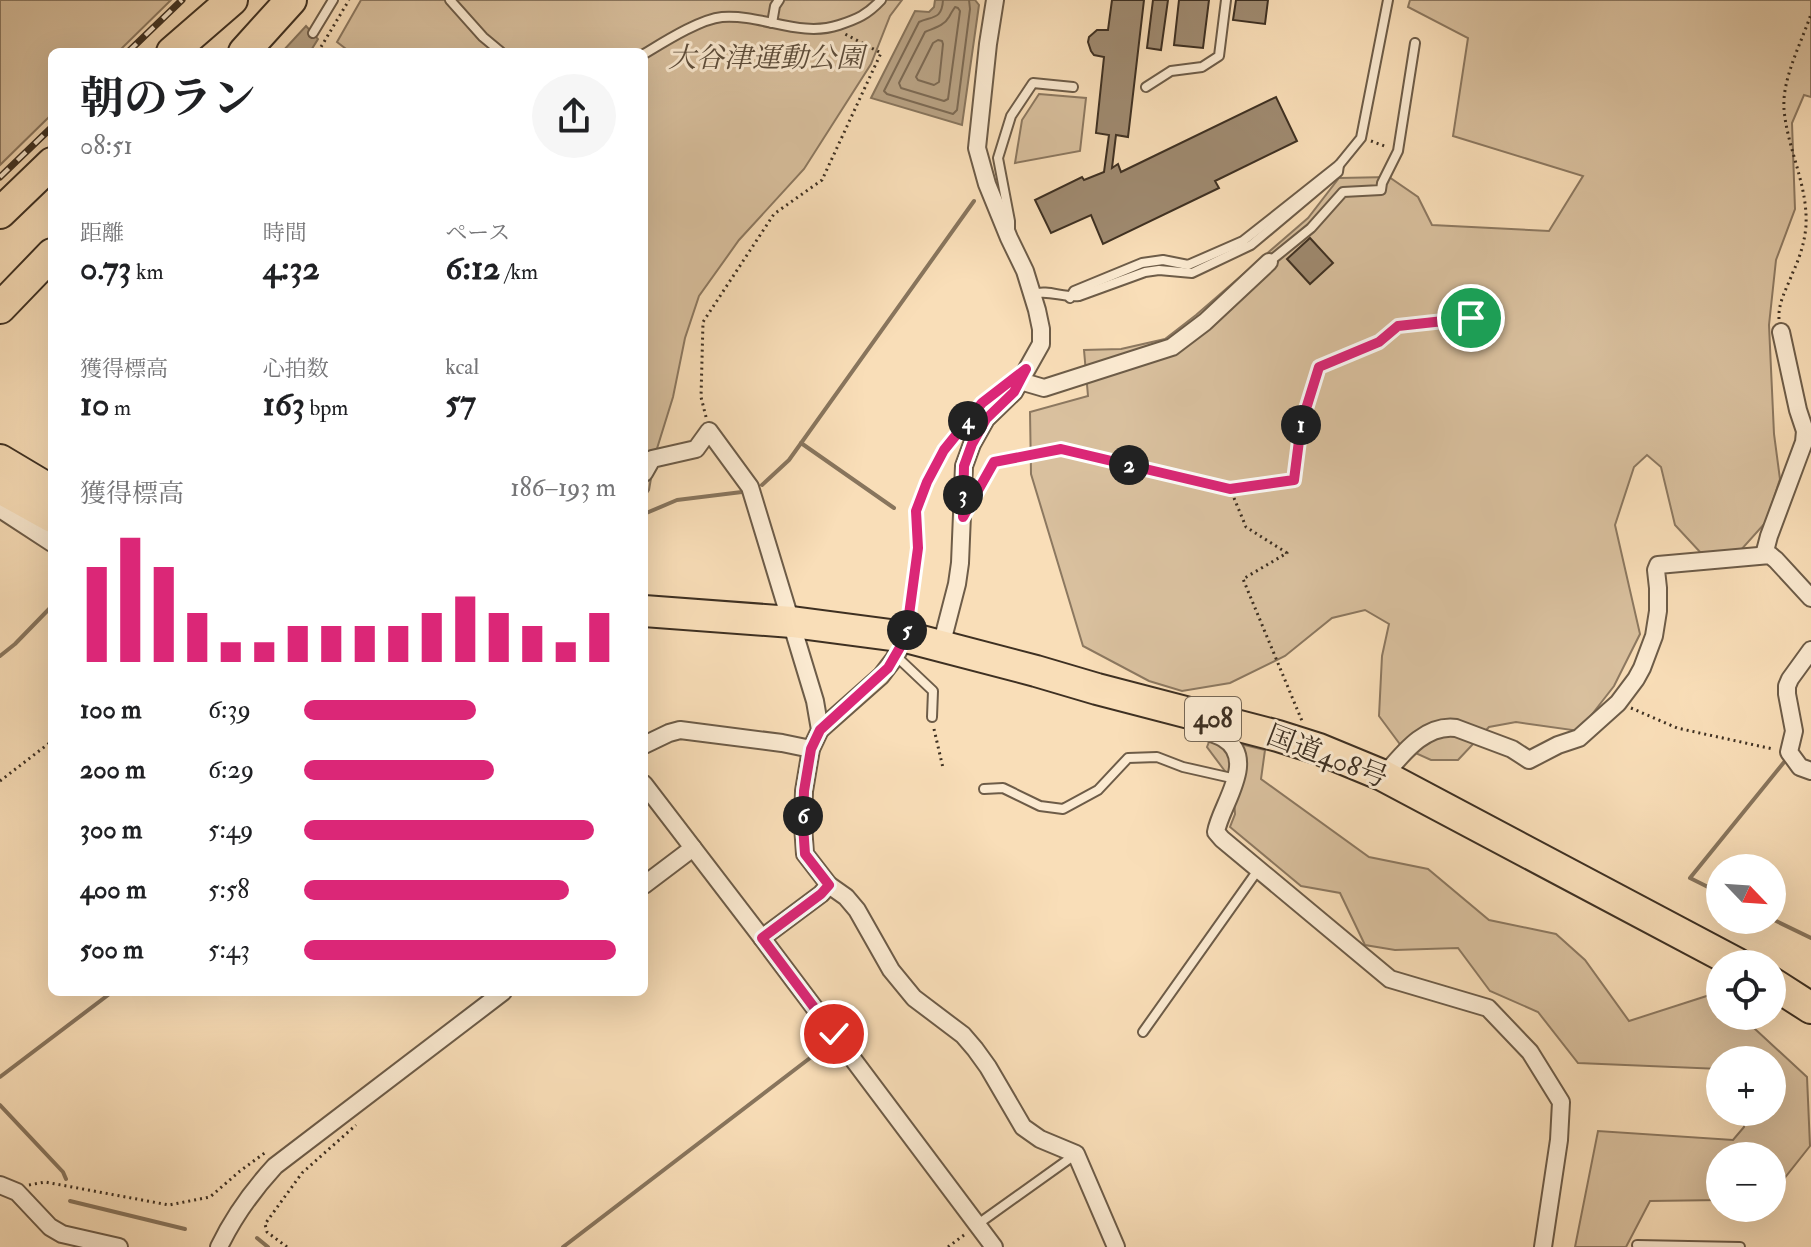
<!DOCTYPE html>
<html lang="ja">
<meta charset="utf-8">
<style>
:root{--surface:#fff;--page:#f6f6f6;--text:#202124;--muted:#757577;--accent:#db2777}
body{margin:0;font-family:"IM FELL Double Pica","Noto Serif JP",serif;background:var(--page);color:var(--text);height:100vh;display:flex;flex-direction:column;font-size:30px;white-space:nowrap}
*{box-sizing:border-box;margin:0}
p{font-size:26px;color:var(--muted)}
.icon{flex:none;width:44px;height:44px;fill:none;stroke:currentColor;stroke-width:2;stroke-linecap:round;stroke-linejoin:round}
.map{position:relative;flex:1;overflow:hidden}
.panel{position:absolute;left:48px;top:48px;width:600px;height:948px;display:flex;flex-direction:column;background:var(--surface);border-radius:12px;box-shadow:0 8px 32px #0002}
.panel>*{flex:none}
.needle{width:52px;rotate:115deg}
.buttons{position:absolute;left:1706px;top:854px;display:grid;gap:16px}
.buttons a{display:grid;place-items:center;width:80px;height:80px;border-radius:50%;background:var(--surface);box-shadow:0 8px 32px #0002;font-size:40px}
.pin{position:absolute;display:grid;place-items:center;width:68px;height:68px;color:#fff;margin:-34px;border:4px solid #fff;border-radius:50%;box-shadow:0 2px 8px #0007}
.km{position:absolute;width:40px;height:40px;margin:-20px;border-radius:50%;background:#222;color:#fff;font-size:22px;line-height:40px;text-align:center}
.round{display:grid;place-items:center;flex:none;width:84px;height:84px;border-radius:42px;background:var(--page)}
.summary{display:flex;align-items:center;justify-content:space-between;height:136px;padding:0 32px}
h1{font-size:44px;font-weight:700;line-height:60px}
.stats{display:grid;grid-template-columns:repeat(3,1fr);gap:12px;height:136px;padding:8px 32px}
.stats div{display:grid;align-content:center}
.stats b{font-size:34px;font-weight:700}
.stats small{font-size:22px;font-weight:400}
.stats p{font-size:22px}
.chart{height:224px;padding:16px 32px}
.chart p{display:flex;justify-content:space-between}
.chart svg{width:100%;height:144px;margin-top:8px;stroke:var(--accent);stroke-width:6}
ul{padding:0 32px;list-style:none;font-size:26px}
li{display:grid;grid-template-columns:128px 96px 1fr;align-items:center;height:60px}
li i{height:20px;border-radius:10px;background:var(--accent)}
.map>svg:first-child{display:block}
.green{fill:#d9c09e;stroke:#8c7860;stroke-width:2}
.water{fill:#b9a385;stroke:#88755d;stroke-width:2}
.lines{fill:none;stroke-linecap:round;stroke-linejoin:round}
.shore{stroke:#7c6a54;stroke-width:2}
.stream{stroke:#88755d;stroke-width:4}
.building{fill:#9f8a70;stroke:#3e3022;stroke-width:2}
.lane-casing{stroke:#6d5c48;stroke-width:12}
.street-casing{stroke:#6d5c48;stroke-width:20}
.highway-casing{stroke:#3e3022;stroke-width:34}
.path{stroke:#3e3022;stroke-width:3;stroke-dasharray:2 4;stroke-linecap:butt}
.lane{stroke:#fbead1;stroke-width:8}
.street{stroke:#fbead1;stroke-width:16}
.highway{stroke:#f9deb8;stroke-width:30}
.rail-casing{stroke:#3e3022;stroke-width:7}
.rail{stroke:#fbead1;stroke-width:4;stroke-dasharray:12;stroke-linecap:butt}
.route-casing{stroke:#fff;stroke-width:16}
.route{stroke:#db2777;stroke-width:10}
.labels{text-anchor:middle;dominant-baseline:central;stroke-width:6;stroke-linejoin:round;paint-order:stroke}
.shield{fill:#fbead1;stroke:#776856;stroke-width:2}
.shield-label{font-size:26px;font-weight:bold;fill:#3e3022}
.park-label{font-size:28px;font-style:italic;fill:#5d4d3b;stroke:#fbead1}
.street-label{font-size:28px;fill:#3e3022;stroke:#fbead1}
</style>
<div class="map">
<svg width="1811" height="1247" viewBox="0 0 1811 1247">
<rect width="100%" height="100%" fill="#f9deb8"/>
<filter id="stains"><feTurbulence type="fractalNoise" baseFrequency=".0025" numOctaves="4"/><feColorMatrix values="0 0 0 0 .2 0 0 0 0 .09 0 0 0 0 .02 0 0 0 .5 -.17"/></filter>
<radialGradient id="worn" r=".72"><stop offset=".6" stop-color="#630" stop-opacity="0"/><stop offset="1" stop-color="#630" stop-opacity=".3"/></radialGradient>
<g class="green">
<polygon points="0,0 171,0 118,52 52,52 52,114 0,165"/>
<polygon points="361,0 902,0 890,16 871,64 804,169 739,240 699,296 685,338 673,397 655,455 649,490 644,497 644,52 350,52 337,42"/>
<polygon points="1410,0 1811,0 1811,97 1804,95 1792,123 1795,209 1776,260 1769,325 1774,434 1780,479 1766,522 1740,551 1713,566 1675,525 1661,467 1647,455 1634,467 1615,525 1640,634 1614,686 1579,731 1516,722 1489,727 1458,760 1431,760 1402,747 1379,716 1382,656 1389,624 1365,610 1332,618 1285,656 1230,683 1182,691 1149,681 1083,646 1031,474 1030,412 1088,396 1084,350 1121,349 1165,339 1196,315 1308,218 1339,178 1389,177 1418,197 1432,225 1549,231 1583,176 1453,136 1468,38 1408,7"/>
<polygon points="1039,94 1086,98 1080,151 1015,163 1022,120"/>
<polygon points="1211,737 1265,750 1261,779 1369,857 1428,869 1489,920 1556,934 1585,960 1629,1021 1716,993 1720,997 1720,1016 1741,1016 1807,1077 1810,1146 1772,1194 1772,1156 1720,1156 1720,1200 1650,1201 1626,1247 1575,1247 1598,1131 1733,1140 1744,1127 1745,1112 1772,1112 1772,1060 1720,1060 1720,1069 1578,1063 1538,1012 1490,991 1458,948 1395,950 1365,945 1340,893 1301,886 1230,827 1235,814 1233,782 1207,747"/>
</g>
<g class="water">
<polygon points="935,0 975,0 979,5 962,125 871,98 915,11 929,12 934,7"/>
<polygon points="306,26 318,39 310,52 282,52"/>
</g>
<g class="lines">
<g class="shore">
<path d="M943 0C942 20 932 16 919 22L884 91 887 94 953 114 957 110 970 9 969 0"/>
<path d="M955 7 958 8 960 11 948 99 944 101 901 88 899 83 925 32C934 28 944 26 949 17 951 13 953 10 955 7Z"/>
<polygon points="938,40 942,41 943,44 939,82 934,85 918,80 916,77 933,43"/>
</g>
<g class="stream">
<polyline points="801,443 894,508"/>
<polyline points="762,485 789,460 974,201"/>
<polyline points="644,514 677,500 742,492"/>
<polyline points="0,656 15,644 50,608"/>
<polyline points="1720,893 1690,878 1785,761"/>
<polyline points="1772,919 1811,938"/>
<polyline points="0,1077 112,992"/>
<polyline points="0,1105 63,1172 66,1179"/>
<polyline points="70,1201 185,1229"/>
<polyline points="257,1238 268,1247"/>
<polyline points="563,1247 827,1045"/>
</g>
</g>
<g class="building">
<polygon points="1112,0 1144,0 1128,137 1116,135 1112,168 1118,164 1121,172 1276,97 1297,141 1215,181 1219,188 1103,244 1091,215 1051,233 1035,200 1082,177 1084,180 1104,172 1109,135 1096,133 1104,57 1094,55 1091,51 1088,42 1089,37 1097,30 1108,30"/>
<polygon points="1153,0 1168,0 1161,50 1147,48"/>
<polygon points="1179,0 1209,0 1203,48 1174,45"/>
<polygon points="1236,0 1268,0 1265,24 1233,20"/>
<polygon points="1310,238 1333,263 1310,284 1287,259"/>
</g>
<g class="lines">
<defs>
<g id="lane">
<polyline points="450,0 483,37 501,52"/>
<polyline points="772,23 775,6 779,0"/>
<polyline points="313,33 333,0"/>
<path d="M644 54C664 42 700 19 722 17 762 14 800 38 839 25 857 19 867 15 881 0"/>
<polyline points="1146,87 1171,71 1202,67 1219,56 1226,0"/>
<polyline points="1010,229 1010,221 998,158 1011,116 1033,83 1073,87"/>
<polyline points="1269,262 1311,228 1343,192 1381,190 1382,183 1398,151 1415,43"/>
<path d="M1033 294C1048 289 1063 298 1079 296L1145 272 1159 270 1192 273 1251 245 1338 172 1339 165"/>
<polyline points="1070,298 1074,291 1142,263 1163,260 1188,265 1243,241 1339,165 1361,138 1388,0"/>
<polyline points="965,513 994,462 1061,449 1230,489"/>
<polyline points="907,630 918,548 916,511 927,482 944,450 982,403 1019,375"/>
<polyline points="896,656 933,691 932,717"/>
<polyline points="984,789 1003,788 1040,806 1063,809 1098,790 1128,758 1157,757 1183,767 1236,779"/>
<polyline points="1143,1032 1258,870"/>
<polyline points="978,1224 1076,1154"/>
<polyline points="1637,1245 1740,1247"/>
</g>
<g id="street">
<polyline points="1020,381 1044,388 1172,347 1205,322 1269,262"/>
<polyline points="644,473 652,459 696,449 709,431 750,487 815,701 820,730 811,749 804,791 803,825 805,854 829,885 846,897 857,910 891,970 914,998 963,1035 975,1049 988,1067 1023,1127 1040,1139 1076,1154 1116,1247"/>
<polyline points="0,509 52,543"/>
<polyline points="1764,555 1769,536 1804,442 1805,431 1798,410 1781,332"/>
<polyline points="941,646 957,584 960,563 964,466 972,444 986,419 1014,392 1041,344 1041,329 1037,310 1025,271 1009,238 987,184 977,148 988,44 995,0"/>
<polyline points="1811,650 1790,679 1787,686 1787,694 1794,731 1789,752 1800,767 1811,771"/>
<path d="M1199 729C1207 732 1216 734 1223 738 1259 759 1220 806 1216 832L1222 839 1390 979 1488 1008 1530 1052 1561 1102 1559 1140 1543 1247"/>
<polyline points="820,730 881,676 894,659 906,637"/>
<polyline points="644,745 669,733 680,730 782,743 811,749"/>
<path d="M1382 775 1387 772C1404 752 1426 724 1456 728L1512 749 1529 760 1558 745 1579 738 1618 703 1636 679 1642 668 1654 636 1658 611V588L1656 570 1658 565 1770 555 1776 560 1811 598"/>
<polyline points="644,784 762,938 994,1247"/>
<polyline points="644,885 693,848"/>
<polyline points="762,938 821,894 829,885"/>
<polyline points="0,1185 17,1192 50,1227 62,1234 119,1247"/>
<path d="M219 1247C234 1216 252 1191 275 1166L503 992"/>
</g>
<g id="highway">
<polyline points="172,52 232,0"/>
<polyline points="244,52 291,0"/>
<polyline points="0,213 52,163"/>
<polyline points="0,308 52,254"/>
<polyline points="0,460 52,491"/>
<polyline points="0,488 52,517"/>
<polyline points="644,611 792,622 906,637 1036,671 1097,689 1278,736 1319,749 1382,775 1738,964"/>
<polyline points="1772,983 1811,1008"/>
</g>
</defs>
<use href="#lane" class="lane-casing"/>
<use href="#street" class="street-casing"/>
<use href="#highway" class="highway-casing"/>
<g class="path">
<polyline points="318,52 349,0"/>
<polyline points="1371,141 1387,147"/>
<path d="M1779 319C1778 302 1787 288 1793 272 1800 257 1805 241 1806 225 1808 185 1787 148 1784 109 1782 78 1801 44 1811 14"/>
<polyline points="706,417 701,397 703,322 774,214 822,180 881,53 845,34"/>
<polyline points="1239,488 1294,480 1301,425 1319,367 1379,342 1398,326 1471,318"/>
<polyline points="1234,498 1246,527 1287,553 1243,579 1302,721"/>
<polyline points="1631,708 1677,728 1773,749"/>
<polyline points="934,729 943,768"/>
<polyline points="0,781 52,741"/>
<polyline points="29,1185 45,1182 169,1205 210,1197 240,1171 266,1152"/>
<polyline points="287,1247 267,1232 265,1224 302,1173 356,1125"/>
<polyline points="948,1247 964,1235"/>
</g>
<use href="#lane" class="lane"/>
<use href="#street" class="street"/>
<use href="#highway" class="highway"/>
<defs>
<g id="rail">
<polyline points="128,52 182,0"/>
<polyline points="0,177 52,127"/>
</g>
</defs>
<use href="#rail" class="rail-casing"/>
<use href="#rail" class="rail"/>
</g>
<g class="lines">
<defs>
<polyline id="route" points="834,1034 762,938 821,894 829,885 805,854 803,825 804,791 811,749 820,730 888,668 906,637 918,548 916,511 927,482 944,450 982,403 1026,369 1014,392 986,419 972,444 964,466 963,517 994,462 1061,449 1230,489 1294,480 1301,425 1319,367 1379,342 1398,326 1471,318"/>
</defs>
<use href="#route" class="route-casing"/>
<use href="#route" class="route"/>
</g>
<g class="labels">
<rect class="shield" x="1185" y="697" width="56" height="44" rx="6"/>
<g class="shield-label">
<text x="1213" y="719">408</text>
</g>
<g class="park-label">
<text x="766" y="58">大谷津運動公園</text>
</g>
<g class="street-label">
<text transform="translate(1327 757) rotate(21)">国道408号</text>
</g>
</g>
<rect width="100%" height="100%" filter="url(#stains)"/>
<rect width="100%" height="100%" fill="url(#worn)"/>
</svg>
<div class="buttons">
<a><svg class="needle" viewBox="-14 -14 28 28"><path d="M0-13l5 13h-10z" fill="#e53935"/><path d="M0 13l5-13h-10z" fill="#757577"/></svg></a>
<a><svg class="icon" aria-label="locate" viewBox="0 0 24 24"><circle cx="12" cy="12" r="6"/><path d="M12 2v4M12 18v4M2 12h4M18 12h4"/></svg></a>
<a>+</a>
<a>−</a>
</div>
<div class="pin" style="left:1471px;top:318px;background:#1e9e55"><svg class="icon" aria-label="arrive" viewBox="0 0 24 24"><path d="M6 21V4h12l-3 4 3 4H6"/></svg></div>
<div class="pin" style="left:834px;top:1034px;background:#d93025"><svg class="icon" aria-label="check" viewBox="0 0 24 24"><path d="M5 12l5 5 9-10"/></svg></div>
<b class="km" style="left:1301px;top:425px">1</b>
<b class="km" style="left:1129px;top:465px">2</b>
<b class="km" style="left:963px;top:495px">3</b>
<b class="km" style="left:968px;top:421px">4</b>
<b class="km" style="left:907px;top:630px">5</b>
<b class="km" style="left:803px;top:816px">6</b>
<section class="panel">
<div class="summary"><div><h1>朝のラン</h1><p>08:51</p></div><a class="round"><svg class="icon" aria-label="share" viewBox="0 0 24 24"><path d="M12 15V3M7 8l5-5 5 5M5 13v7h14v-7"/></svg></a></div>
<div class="stats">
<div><p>距離</p><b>0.73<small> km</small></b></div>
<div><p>時間</p><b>4:32</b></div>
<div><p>ペース</p><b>6:12<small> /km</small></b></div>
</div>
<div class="stats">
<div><p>獲得標高</p><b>10<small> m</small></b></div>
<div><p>心拍数</p><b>163<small> bpm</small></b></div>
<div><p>kcal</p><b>57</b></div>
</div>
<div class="chart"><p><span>獲得標高</span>186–193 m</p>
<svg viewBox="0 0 160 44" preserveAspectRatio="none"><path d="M5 44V15M15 44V6M25 44V15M35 44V29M45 44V38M55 44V38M65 44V33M75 44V33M85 44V33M95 44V33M105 44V29M115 44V24M125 44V29M135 44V33M145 44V38M155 44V29"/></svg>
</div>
<ul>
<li><b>100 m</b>6:39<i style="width:55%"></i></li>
<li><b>200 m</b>6:29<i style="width:61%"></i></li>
<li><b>300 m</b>5:49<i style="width:93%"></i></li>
<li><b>400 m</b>5:58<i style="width:85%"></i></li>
<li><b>500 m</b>5:43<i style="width:100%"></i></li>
</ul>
</section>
</div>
